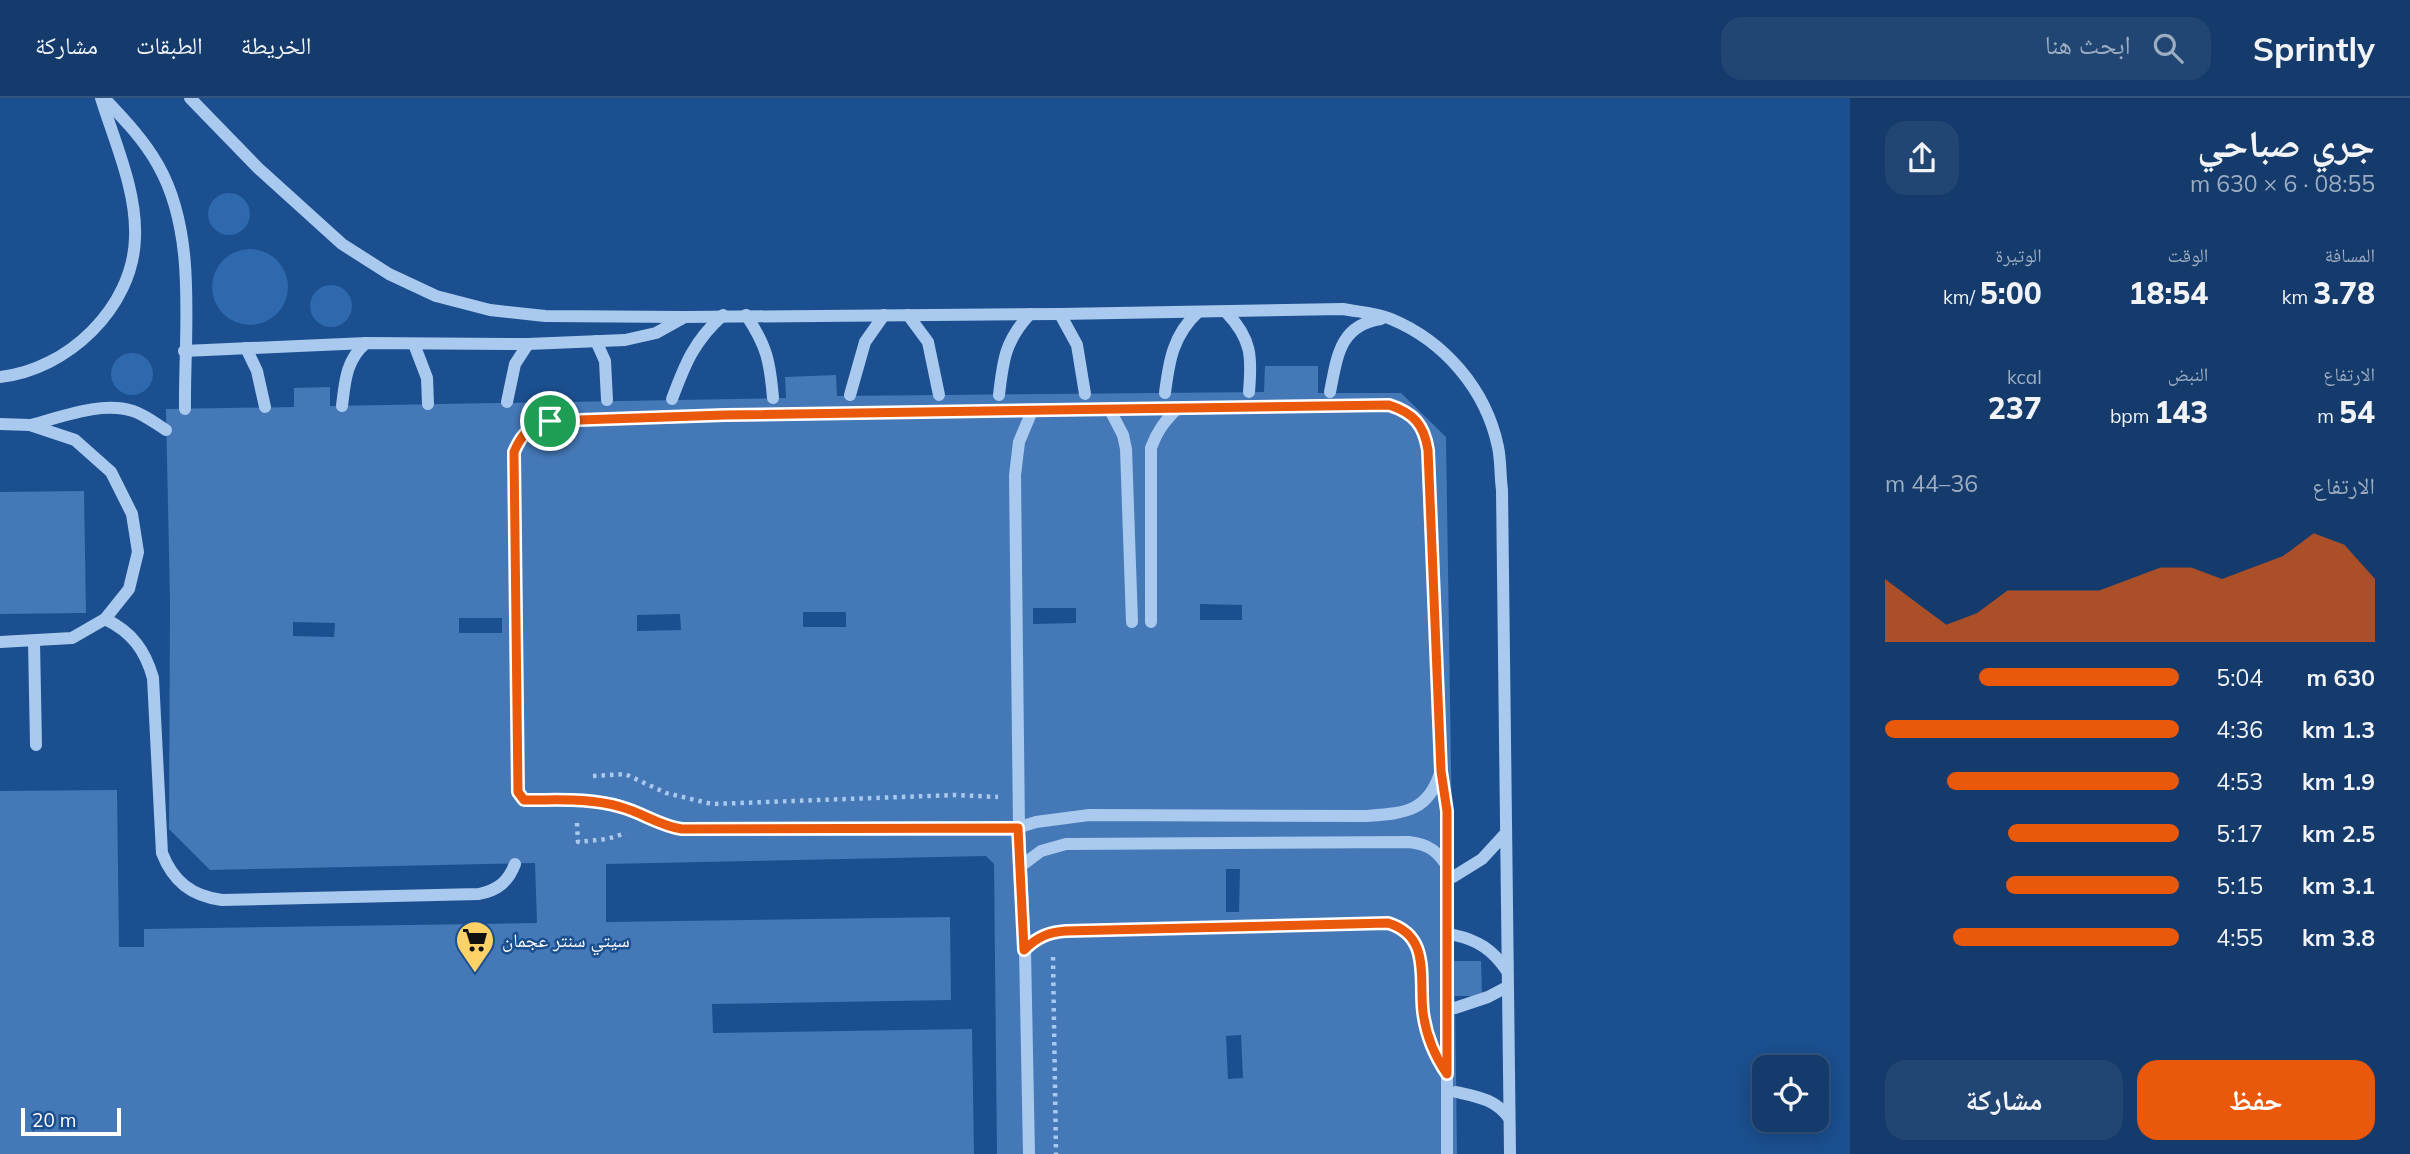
<!DOCTYPE html>
<html lang="ar">
<meta charset="utf-8">
<style>
:root{--surface:#143b6b;--page:#214673;--text:#f1f3f6;--muted:#9dadc1;--line:#33557e;--accent:#ea580c}
body{margin:0;font-family:Mulish,"Noto Naskh Arabic",sans-serif;background:var(--page);color:var(--text);direction:rtl;height:100vh;display:flex;flex-direction:column;font-size:26px;white-space:nowrap}
*{box-sizing:border-box;margin:0}
p{font-size:23px;color:var(--muted)}
.icon{flex:none;width:38px;height:38px;fill:none;stroke:currentColor;stroke-width:2;stroke-linecap:round;stroke-linejoin:round}
.map{position:relative;flex:1;overflow:hidden;direction:ltr}
.drawer{display:flex;flex-direction:column;background:var(--surface);width:560px}
.drawer>*{flex:none}
.controls{position:absolute;left:1752px;top:957px;display:grid;gap:14px}
.controls a{display:grid;place-items:center;width:77px;height:77px;border-radius:14px;background:var(--surface);box-shadow:0 4px 18px #0003,0 0 0 2px var(--line);font-size:35px}
.scale{position:absolute;left:21px;bottom:18px;width:100px;box-sizing:border-box;padding-left:7px;border:4px solid #fff;border-top:0;font-size:19px;line-height:24px;white-space:nowrap;color:#fff;-webkit-text-stroke:5px #1b4f8f;paint-order:stroke}
.pin{position:absolute;display:grid;place-items:center;width:60px;height:60px;color:#fff;margin:-30px;border:4px solid #fff;border-radius:50%;box-shadow:0 2px 7px #0007}
.round{display:grid;place-items:center;flex:none;width:74px;height:74px;border-radius:21px;background:var(--page)}
.summary{display:flex;align-items:center;justify-content:space-between;height:119px;padding:0 35px}
h1{font-size:38px;font-weight:800;line-height:52px}
.metrics{display:grid;grid-template-columns:repeat(3,1fr);gap:10px;height:119px;padding:7px 35px}
.metrics div{display:grid;align-content:center}
.metrics b{font-size:30px;font-weight:800}
.metrics small{font-size:19px;font-weight:400}
.metrics p{font-size:19px}
.chart{height:196px;padding:14px 35px}
.chart p{display:flex;justify-content:space-between}
.chart svg{width:100%;height:126px;margin-top:7px;fill:var(--accent);opacity:.7}
.cta{display:flex;gap:14px;margin-top:auto;padding:14px 35px}
.cta a{flex:1;height:80px;border-radius:21px;background:var(--accent);color:#fff;font-size:28px;font-weight:800;line-height:80px;text-align:center}
.cta a+a{background:var(--page);color:var(--text)}
ul{padding:0 35px;list-style:none;font-size:23px}
li{display:grid;grid-template-columns:112px 84px 1fr;align-items:center;height:52px}
li i{height:18px;border-radius:9px;background:var(--accent)}
header{display:flex;align-items:center;gap:42px;box-sizing:border-box;height:98px;padding:0 35px;background:var(--surface);border-bottom:2px solid var(--line)}
header strong{font-size:33px}
nav{display:flex;gap:38px;margin-inline-start:auto;font-size:24px}
.search{width:490px;height:63px;background:var(--page);display:flex;align-items:center;gap:18px;box-sizing:border-box;padding:0 24px;border-radius:21px;color:var(--muted);font-size:26px}
main{display:flex;flex:1;min-height:0}
.map>svg:first-child{display:block}
.green{fill:#2e69ad}
.building{fill:#4478b7;fill-rule:evenodd}
.lines{fill:none;stroke-linecap:round;stroke-linejoin:round}
.path{stroke:#a9c9ee;stroke-width:4.5;stroke-dasharray:3.5 5;stroke-linecap:butt}
.minor{stroke:#a9c9ee;stroke-width:12}
.route-casing{stroke:#fff;stroke-width:14}
.route{stroke:#ea580c;stroke-width:9}
.labels{text-anchor:middle;dominant-baseline:central;stroke-width:5;stroke-linejoin:round;paint-order:stroke}
.poi-label{font-size:19px;fill:#fff;stroke:#1b4f8f;text-anchor:start}
</style>
<header>
<strong>Sprintly</strong>
<div class="search"><svg class="icon" aria-label="search" viewBox="0 0 24 24"><circle cx="10" cy="10" r="6"/><path d="M15 15l6 6"/></svg>ابحث هنا</div>
<nav><a>الخريطة</a><a>الطبقات</a><a>مشاركة</a></nav>
</header>
<main>
<section class="drawer">
<div class="summary"><div><h1>جري صباحي</h1><p>08:55 · 6 × 630 m</p></div><a class="round"><svg class="icon" aria-label="share" viewBox="0 0 24 24"><path d="M12 15V3M7 8l5-5 5 5M5 13v7h14v-7"/></svg></a></div>
<div class="metrics">
<div><p>المسافة</p><b>3.78<small> km</small></b></div>
<div><p>الوقت</p><b>18:54</b></div>
<div><p>الوتيرة</p><b>5:00<small> /km</small></b></div>
</div>
<div class="metrics">
<div><p>الارتفاع</p><b>54<small> m</small></b></div>
<div><p>النبض</p><b>143<small> bpm</small></b></div>
<div><p>kcal</p><b>237</b></div>
</div>
<div class="chart"><p><span>الارتفاع</span>36–44 m</p>
<svg viewBox="0 0 160 44" preserveAspectRatio="none"><path d="M0 44V22L10 30L20 38L30 34L40 26L50 26L60 26L70 26L80 22L90 18L100 18L110 22L120 18L130 14L140 6L150 10L160 22V44z"/></svg>
</div>
<ul>
<li><b>630 m</b>5:04<i style="width:68%"></i></li>
<li><b>1.3 km</b>4:36<i style="width:100%"></i></li>
<li><b>1.9 km</b>4:53<i style="width:79%"></i></li>
<li><b>2.5 km</b>5:17<i style="width:58%"></i></li>
<li><b>3.1 km</b>5:15<i style="width:59%"></i></li>
<li><b>3.8 km</b>4:55<i style="width:77%"></i></li>
</ul>
<div class="cta"><a>حفظ</a><a>مشاركة</a></div>
</section>
<div class="map">
<svg width="1850" height="1056" viewBox="0 0 1850 1056">
<rect width="100%" height="100%" fill="#1b4f8f"/>
<g class="green">
<circle cx="229" cy="116" r="21"/>
<circle cx="250" cy="189" r="38"/>
<circle cx="331" cy="208" r="21"/>
<circle cx="132" cy="276" r="21"/>
</g>
<g class="building">
<path d="M1265 268H1318V295H1401L1446 339 1454 863H1481L1482 898H1455L1457 1056H997L994 766 986 758 606 766V824L950 819 951 902 712 906 713 935 972 931 974 1056H0V693L117 692 119 849H144V831L537 825 535 765 210 772 169 731 170 504 166 311 294 309V290L330 289V308L786 300 785 279 836 277 837 298 1264 294ZM1200 506 1242 507V522H1200ZM1033 510H1076V525L1033 526ZM803 514H846V529H803ZM680 516 681 532 637 533V517ZM459 520H502V535H459ZM293 524 335 525 334 539 293 538ZM1226 771H1240L1239 814H1226ZM1241 937 1243 980 1228 981 1226 938Z"/>
<polygon points="84,393 86,515 0,516 0,394"/>
</g>
<g class="lines">
<g class="path">
<polyline points="593,678 625,676 666,695 712,706 955,697 998,699"/>
<polyline points="577,725 578,744 607,741 626,735"/>
<polyline points="1053,859 1056,1056"/>
</g>
<g class="minor">
<path d="M104 0C124 21 144 42 158 67 198 137 184 233 185 311"/>
<path d="M190 0 258 70 342 146 389 176 436 198 490 212 545 218 684 219 1060 216 1343 211C1358 214 1377 215 1391 221 1444 243 1486 291 1498 349 1501 363 1500 378 1502 392L1510 1056"/>
<path d="M1226 214C1252 241 1252 259 1249 294"/>
<polyline points="1060,216 1077,247 1085,296"/>
<path d="M746 217C767 248 770 264 773 300"/>
<polyline points="908,217 928,244 939,297"/>
<polyline points="596,243 605,263 607,302"/>
<polyline points="414,246 427,280 428,306"/>
<polyline points="246,250 257,273 265,309"/>
<polyline points="184,253 366,245 528,246 625,242 656,235 683,220"/>
<path d="M0 279C67 272 133 210 135 140 137 93 115 45 101 0"/>
<path d="M1330 294C1337 260 1339 227 1381 221"/>
<path d="M1165 295C1169 263 1173 237 1198 214"/>
<polyline points="850,297 865,244 884,217"/>
<path d="M999 297C1003 262 1005 243 1030 216"/>
<path d="M672 301C685 266 694 243 723 217"/>
<polyline points="507,304 515,266 528,246"/>
<path d="M1389 307C1414 315 1424 327 1428 352L1441 672C1429 714 1405 715 1367 718L1089 717 1036 724 1010 732H692C666 731 648 717 624 709 593 700 562 702 530 702H524L518 694 514 354C522 335 530 328 550 323L725 317Z"/>
<path d="M342 308C345 283 346 262 366 245"/>
<polyline points="1110,312 1123,337 1126,351 1132,524"/>
<polyline points="0,326 30,327 75,342 111,374 132,416 138,454 129,491 105,521 72,540 0,544"/>
<path d="M31 327C62 319 101 303 133 313 145 317 155 325 166 332"/>
<path d="M105 521C132 534 145 552 153 580L162 755C173 783 191 798 222 802L479 796C498 792 508 784 515 766"/>
<path d="M1151 524V350C1157 333 1165 322 1178 310"/>
<polyline points="34,544 36,647"/>
<polyline points="1442,675 1447,713 1447,1056"/>
<path d="M1021 768 1041 753 1066 746 1409 744C1428 746 1438 753 1448 770"/>
<polyline points="1453,779 1482,761 1505,736"/>
<path d="M1454 837C1478 842 1493 852 1507 873"/>
<path d="M1025 852C1037 839 1049 834 1066 833L1388 825C1430 838 1419 880 1423 914 1426 938 1435 957 1447 976"/>
<polyline points="1455,910 1488,899 1507,889"/>
<path d="M1456 994C1478 999 1495 1001 1509 1020"/>
<polyline points="1029,1056 1025,852 1019,730 1015,377 1019,344 1032,313"/>
</g>
</g>
<g class="lines">
<defs>
<path id="route" d="M1389 307C1414 315 1424 327 1428 352L1441 673 1447 713V976C1434 957 1426 938 1423 914 1419 879 1431 838 1388 825L1066 833C1049 834 1037 839 1024 852L1018 730 682 731C660 728 643 715 621 709 591 700 561 702 530 702H524L518 694 514 354C522 335 530 328 550 323L725 317Z"/>
</defs>
<use href="#route" class="route-casing"/>
<use href="#route" class="route"/>
</g>
<defs>
<symbol id="supermarket-pin" viewBox="-11 -11 22 30"><path d="M0 17L-7.5 6A9.5 9.5 0 1 1 7.5 6Z" fill="#ffd166" stroke="#1b4f8f"/><path d="M-6-5.5h2.5l.6 2H6L4.5 2H-2.5L-4.4-4H-6ZM-1.5 3.2a1.3 1.3 0 1 0 .1 0ZM3 3.2a1.3 1.3 0 1 0 .1 0Z" fill="#111"/></symbol>
</defs>
<g fill-rule="evenodd">
<use href="#supermarket-pin" x="453" y="820" width="44" height="60"/>
</g>
<g class="labels">
<g class="poi-label">
<text x="502" y="842">سيتي سنتر عجمان</text>
</g>
</g>
</svg>
<div class="controls">
<a><svg class="icon" aria-label="locate" viewBox="0 0 24 24"><circle cx="12" cy="12" r="6"/><path d="M12 2v4M12 18v4M2 12h4M18 12h4"/></svg></a>
</div>
<div class="scale">20 m</div>
<div class="pin" style="left:550px;top:323px;background:#1e9e55"><svg class="icon" aria-label="arrive" viewBox="0 0 24 24"><path d="M6 21V4h12l-3 4 3 4H6"/></svg></div>
</div>
</main>
